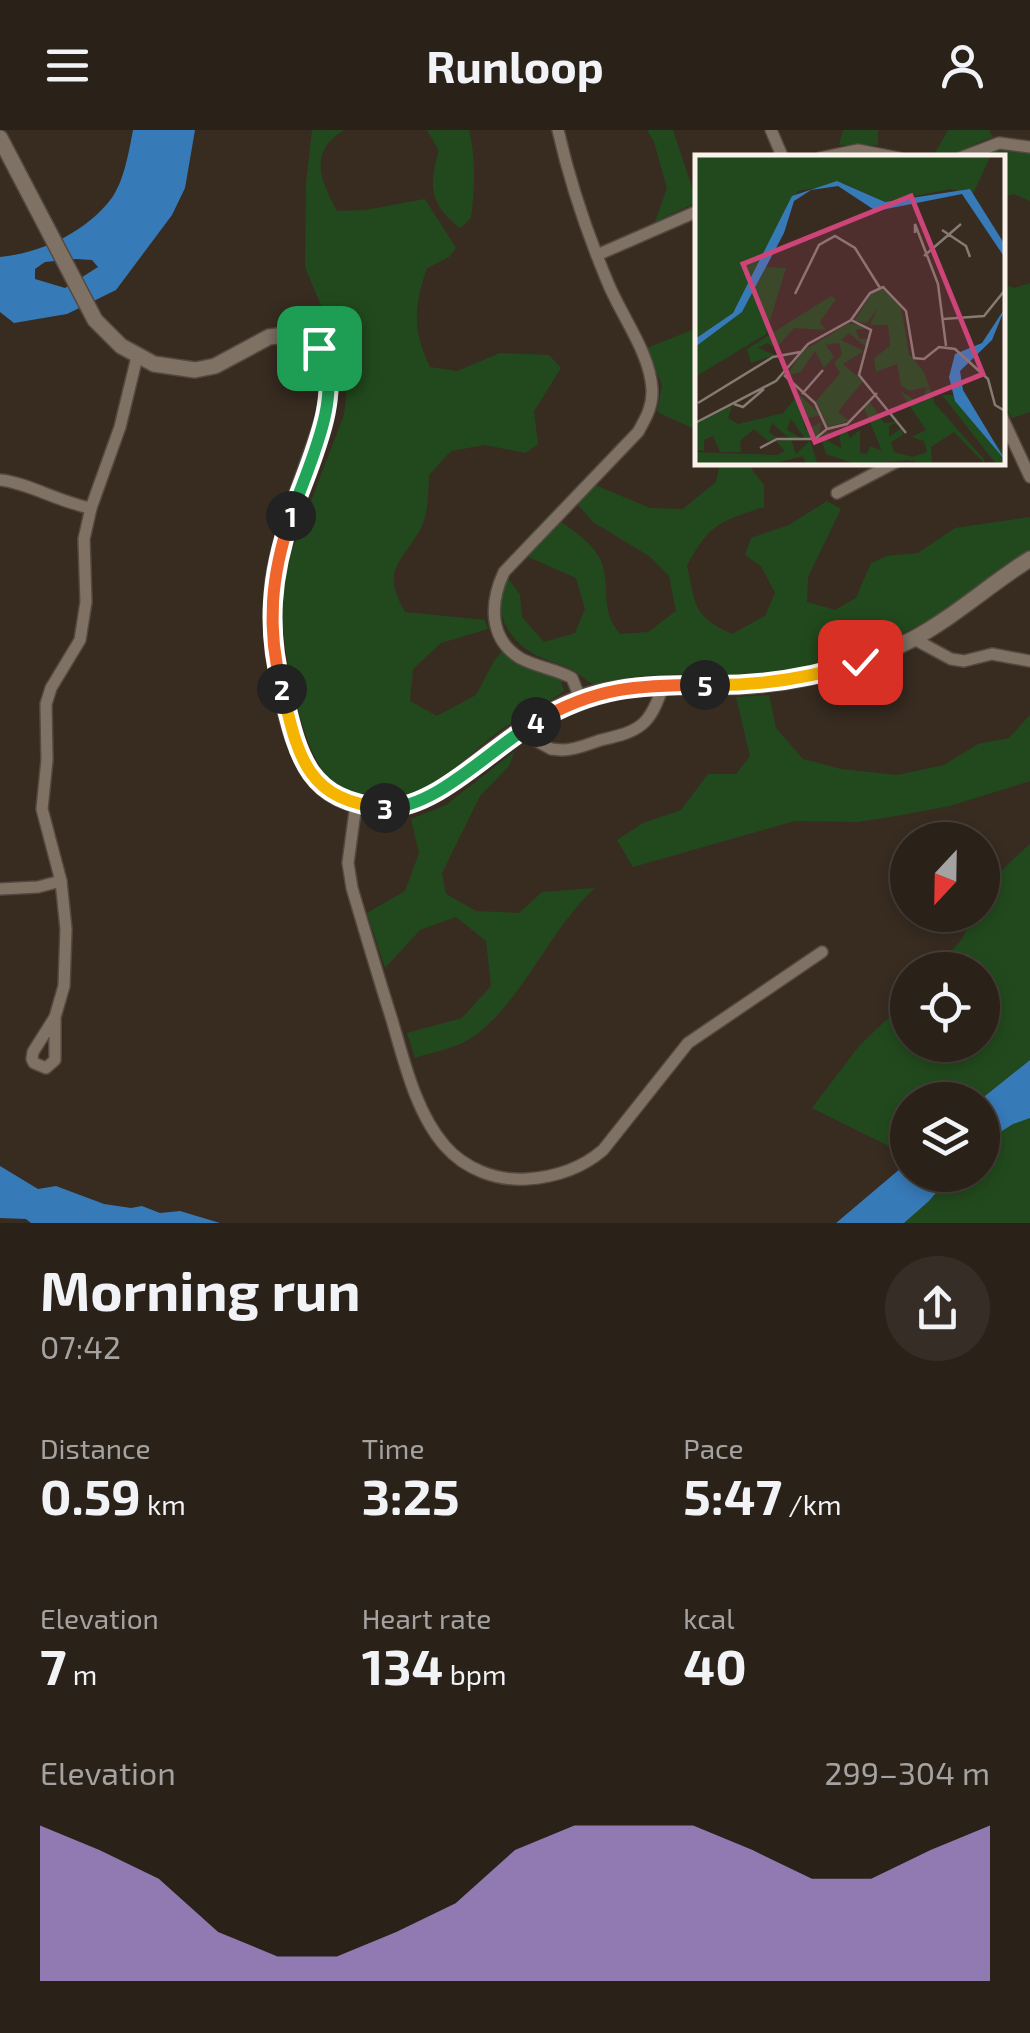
<!DOCTYPE html>
<meta charset="utf-8">
<style>
:root{--surface:#2a2119;--page:#362e26;--text:#f1f3f6;--muted:#a5a3a2;--line:#463e38;--accent:#bca0f2}
body{margin:0;font-family:"Exo 2",sans-serif;background:var(--page);color:var(--text);height:100vh;display:flex;flex-direction:column;font-size:38px;white-space:nowrap}
*{box-sizing:border-box;margin:0}
p{font-size:32px;color:var(--muted)}
.icon{flex:none;width:55px;height:55px;fill:none;stroke:currentColor;stroke-width:2;stroke-linecap:round;stroke-linejoin:round}
.map{position:relative;height:1093px;overflow:hidden}
.panel{display:flex;flex-direction:column;background:var(--surface);flex:1}
.panel>*{flex:none}
.needle{width:65px;rotate:202deg}
.buttons{position:absolute;left:890px;top:692px;display:grid;gap:20px}
.buttons a{display:grid;place-items:center;width:110px;height:110px;border-radius:50%;background:var(--surface);box-shadow:0 5px 15px #0003,0 0 0 2px var(--line);font-size:50px}
.pin{position:absolute;display:grid;place-items:center;width:85px;height:85px;color:#fff;margin:-42px;border-radius:20px;box-shadow:0 5px 15px #0006}
.km{position:absolute;width:50px;height:50px;margin:-25px;border-radius:50%;background:#222;color:#fff;font-size:28px;line-height:50px;text-align:center}
.round{display:grid;place-items:center;flex:none;width:105px;height:105px;border-radius:52px;background:var(--page)}
.overview{display:flex;align-items:center;justify-content:space-between;height:170px;padding:0 40px}
h1{font-size:55px;font-weight:700;line-height:75px}
.stats{display:grid;grid-template-columns:repeat(3,1fr);gap:15px;height:170px;padding:10px 40px}
.stats div{display:grid;align-content:center}
.stats b{font-size:50px;font-weight:700}
.stats small{font-size:28px;font-weight:400}
.stats p{font-size:28px}
.chart{height:280px;padding:20px 40px}
.chart p{display:flex;justify-content:space-between}
.chart svg{width:100%;height:180px;margin-top:10px;fill:var(--accent);opacity:.7}
header{display:flex;justify-content:space-between;align-items:center;height:130px;padding:0 40px;background:var(--surface);font-size:45px;font-weight:700}
.map>svg:first-child{display:block}
.green{fill:#22491d}
.water{fill:#377ab8;fill-rule:evenodd}
.lines{fill:none;stroke-linecap:round;stroke-linejoin:round}
.street-casing{stroke:#544940;stroke-width:14}
.secondary-casing{stroke:#544940;stroke-width:18}
.street{stroke:#7f7265;stroke-width:11}
.secondary{stroke:#7f7265;stroke-width:15}
.split-1-casing{stroke:#fff;stroke-width:20}
.split-2-casing{stroke:#fff;stroke-width:20}
.split-3-casing{stroke:#fff;stroke-width:20}
.split-4-casing{stroke:#fff;stroke-width:20}
.split-5-casing{stroke:#fff;stroke-width:20}
.split-6-casing{stroke:#fff;stroke-width:20}
.split-1{stroke:#22a559;stroke-width:12}
.split-2{stroke:#f0652b;stroke-width:12}
.split-3{stroke:#f5b400;stroke-width:12}
.split-4{stroke:#22a559;stroke-width:12}
.split-5{stroke:#f0652b;stroke-width:12}
.split-6{stroke:#f5b400;stroke-width:12}
.inset-road{fill:none;stroke:#867b72;stroke-width:2.5}
.view{fill:#cd4478;fill-opacity:0.15;stroke:#cd4478;stroke-width:5}
.inset-edge{fill:none;stroke:#faf2eb;stroke-width:5}
</style>
<header><svg class="icon" aria-label="menu" viewBox="0 0 24 24"><path d="M4 6h16M4 12h16M4 18h16"/></svg>Runloop<svg class="icon" aria-label="person" viewBox="0 0 24 24"><circle cx="12" cy="8" r="4"/><path d="M4 21q1-7 8-7t8 7"/></svg></header>
<div class="map">
<svg width="1030" height="1093" viewBox="0 0 1030 1093">
<rect width="100%" height="100%" fill="#382c21"/>
<g class="green">
<path d="M312 0H344C308 22 320 49 337 81L365 80 425 69 456 118 449 127 427 138C414 175 412 201 430 237L457 241 500 223 549 225 561 238 534 281 538 314 526 323 485 315 451 321 429 345C428 365 429 384 419 402 398 436 382 441 405 482L485 490 488 499 441 513 413 539 410 571 437 586 476 565 494 531 503 520 527 538 561 550 564 561C543 576 520 586 499 601 472 622 445 652 413 663 384 674 350 669 328 647 300 620 277 496 282 457 285 432 297 409 306 385 318 352 331 319 344 285L349 243 305 137 306 53Z"/>
<path d="M427 0H469C476 29 475 59 471 88L460 98C430 74 428 56 439 21Z"/>
<polygon points="647,0 673,0 697,72 655,92 667,58 654,12"/>
<polygon points="843,0 878,0 878,15 839,15"/>
<path d="M948 0H989L993 7C973 13 954 28 933 27Z"/>
<polygon points="996,20 1030,24 1030,71 1014,64 1003,67 1002,28 974,28"/>
<polygon points="1030,153 1030,282 1012,288 1003,276 1003,154 1014,158"/>
<polygon points="697,198 697,300 657,282 662,255 647,218"/>
<path d="M720 333H752V340L764 355V377C719 392 710 393 687 436 696 476 693 486 732 504L765 486 775 463 761 436 745 425 751 408 789 395 827 371 841 379 808 447 807 472 835 480 856 468 871 433 887 426 918 423 955 398 1030 387V422C936 487 875 535 755 545 722 547 689 543 656 545 636 546 615 551 596 556 588 552 583 547 576 542 562 533 545 531 532 523 506 507 489 475 508 448L520 465 522 487 544 512 575 503 585 479 576 448 526 426 560 391C576 403 598 416 603 437 610 464 600 480 620 504L648 502 676 481 669 446 649 426 593 392 577 374 595 355 650 378 683 379 716 352Z"/>
<polygon points="769,565 776,598 803,629 841,639 897,645 944,635 978,614 1009,608 1030,585 1030,651 950,676 896,686 858,692 795,691 633,737 617,710 643,693 681,680 708,644 736,644 750,626 736,567"/>
<path d="M515 621 509 636 480 666 442 743 446 764 476 781 519 783 542 762 595 758C548 800 520 878 468 910 453 919 432 922 415 928L407 903 462 888 491 856 486 811 456 787 420 800 385 838 367 783 405 761 419 723 411 689 446 675Z"/>
<path d="M1030 714V930L980 970H908L907 1025 812 978 859 916 907 870 908 915H982V840H935L961 810 975 785H982C983 754 1009 733 1030 714Z"/>
<polygon points="1030,982 1030,1093 904,1093 929,1071 951,1045 982,1045 983,1013"/>
</g>
<g class="water">
<path d="M133 0H195L185 58 172 85 116 160 67 184 14 193 0 182V127C41 123 86 102 111 69 124 52 129 21 133 0ZM76 129 92 130 98 137 65 158 35 149V139L45 132Z"/>
<polygon points="1030,930 1030,988 1013,994 983,1013 982,970 980,970"/>
<polygon points="907,1033 908,1045 951,1045 929,1071 904,1093 836,1093"/>
<polygon points="0,1036 38,1059 56,1056 104,1074 131,1078 142,1076 160,1083 180,1081 220,1093 31,1093 26,1089 0,1088"/>
</g>
<g class="lines">
<defs>
<g id="street">
<path d="M558 0C570 53 587 103 608 153 622 187 650 223 652 259 653 276 646 288 638 302L504 442C490 472 488 508 520 528 536 537 556 539 572 548L580 568"/>
<polyline points="771,0 783,28"/>
<polyline points="820,28 858,20 899,28"/>
<polyline points="960,28 999,13 1030,17"/>
<polyline points="597,125 698,81"/>
<polyline points="1002,287 1030,347"/>
<path d="M0 350C26 352 61 373 91 378"/>
<polyline points="837,363 896,332"/>
<polyline points="914,509 951,529 964,531 992,524 1030,531"/>
<path d="M519 601 551 619 562 620C576 620 588 614 601 610 641 601 650 595 663 556"/>
<path d="M356 674 348 733 352 758C365 802 378 846 392 890 404 931 416 983 445 1016 465 1039 496 1051 527 1049 556 1047 581 1039 603 1020L688 913 822 822"/>
<polyline points="0,759 38,757 61,751"/>
<polyline points="55,887 55,930 46,938 34,933 32,929 33,922 55,887 64,856 66,799 61,751 42,679 47,630 46,574 51,558 80,510 86,472 84,409 91,378 120,297 137,227"/>
</g>
<path id="secondary" d="M0 8 95 190 121 216 154 234 195 240 215 236 269 207 294 204 319 219 327 231 331 257 328 274C311 329 287 383 275 440 265 491 281 611 316 651 335 673 371 682 399 677 431 672 452 651 477 632 507 608 542 582 579 568 637 547 700 561 760 555 812 550 865 534 911 510 953 488 990 454 1030 429"/>
</defs>
<use href="#street" class="street-casing"/>
<use href="#secondary" class="secondary-casing"/>
<use href="#street" class="street"/>
<use href="#secondary" class="secondary"/>
</g>
<g class="lines">
<defs>
<path id="split-1" d="M291 386C306 340 347 262 319 218"/>
<path id="split-2" d="M282 559C266 498 271 445 291 386"/>
<path id="split-3" d="M282 559C298 626 306 671 385 678"/>
<path id="split-4" d="M385 678C436 679 492 617 536 592"/>
<path id="split-5" d="M536 592C595 557 638 555 705 555"/>
<path id="split-6" d="M705 555C759 556 808 549 860 532"/>
</defs>
<use href="#split-1" class="split-1-casing"/>
<use href="#split-2" class="split-2-casing"/>
<use href="#split-3" class="split-3-casing"/>
<use href="#split-4" class="split-4-casing"/>
<use href="#split-5" class="split-5-casing"/>
<use href="#split-6" class="split-6-casing"/>
<use href="#split-1" class="split-1"/>
<use href="#split-2" class="split-2"/>
<use href="#split-3" class="split-3"/>
<use href="#split-4" class="split-4"/>
<use href="#split-5" class="split-5"/>
<use href="#split-6" class="split-6"/>
</g>
<g transform="translate(695 25)">
<rect width="310" height="310" fill="#382c21"/>
<path d="M0 0H296L278 39 256 34 190 47 148 28 103 36 38 158 0 184ZM71 112 91 113 71 179 0 222V192L47 157ZM188 134 206 151 214 199 229 217 240 249 288 303 291 310 259 277 236 292 237 310 213 305 163 310 131 299 126 283 134 276 133 286 146 293 144 275 150 272 155 283 165 275V298L172 299 175 291 187 296 169 253 175 247 189 268 203 267 194 271V282L207 273 208 280 196 287 199 297 218 302 232 297 229 286 217 282 231 275 205 236 225 248 232 232 214 236 206 230 202 209 181 217 179 203 195 191 193 170H175L183 153 172 168 159 166 177 138ZM136 141 141 144 125 167 131 175 99 173 81 193 72 188 63 193 80 200 56 208 52 194ZM154 168 174 173 161 175 164 184H174L171 192 154 178 146 185 169 196 148 209 168 226 143 257 154 266 133 272 121 246 145 218 139 208 147 199 144 188 131 190 139 202 129 213 120 196 106 217 91 221 108 196ZM104 239 126 260 108 264 111 275 126 267 124 282 110 283 96 264 92 275 106 283H94L77 268 74 277 82 283 73 286 59 274 45 286 46 297H25L18 281 9 285V296L0 294V269L37 251 33 263 43 269 88 258ZM247 240H262L310 300V310H302ZM96 285 101 299 115 286 123 310H111L108 301 77 309 0 310V297L83 300 90 296 81 286Z" fill="#22491d"/>
<path d="M142 26 190 47 275 34 310 90V103L267 39 181 56 143 31 116 35 99 46 89 78 47 157 0 192V184L38 158 97 41ZM310 153 297 185 265 216 268 235 310 305 260 246 254 222 260 199 287 188Z" fill="#377ab8"/>
<path class="inset-road" d="M247 75 271 91 275 102M220 78V69L243 129 251 191M229 101 266 69M100 139 124 90 140 81 160 93 185 133M248 164 289 161 310 135M156 165 176 175 164 220 211 278M107 239 128 215M3 248 78 202 105 197M39 249 48 252 69 234M0 268 81 226 113 189 156 165 175 138 188 132 211 156 219 203 229 204 244 192 260 194 293 224 300 250 310 256M132 274 152 269 182 238M65 293 82 284H120L132 274 120 248 89 220"/>
<path class="view" d="M216 41 288 219 120 287 48 109Z"/>
<rect width="310" height="310" class="inset-edge"/>
</g>
</svg>
<div class="buttons">
<a><svg class="needle" viewBox="-14 -14 28 28"><path d="M0-13l5 13h-10z" fill="#e53935"/><path d="M0 13l5-13h-10z" fill="#a5a3a2"/></svg></a>
<a><svg class="icon" aria-label="locate" viewBox="0 0 24 24"><circle cx="12" cy="12" r="6"/><path d="M12 2v4M12 18v4M2 12h4M18 12h4"/></svg></a>
<a><svg class="icon" aria-label="layers" viewBox="0 0 24 24"><path d="M12 4l9 5-9 5-9-5zM3 14l9 5 9-5"/></svg></a>
</div>
<div class="pin" style="left:319px;top:218px;background:#1e9e55"><svg class="icon" aria-label="arrive" viewBox="0 0 24 24"><path d="M6 21V4h12l-3 4 3 4H6"/></svg></div>
<div class="pin" style="left:860px;top:532px;background:#d93025"><svg class="icon" aria-label="check" viewBox="0 0 24 24"><path d="M5 12l5 5 9-10"/></svg></div>
<b class="km" style="left:291px;top:386px">1</b>
<b class="km" style="left:282px;top:559px">2</b>
<b class="km" style="left:385px;top:678px">3</b>
<b class="km" style="left:536px;top:592px">4</b>
<b class="km" style="left:705px;top:555px">5</b>
</div>
<section class="panel">
<div class="overview"><div><h1>Morning run</h1><p>07:42</p></div><a class="round"><svg class="icon" aria-label="share" viewBox="0 0 24 24"><path d="M12 15V3M7 8l5-5 5 5M5 13v7h14v-7"/></svg></a></div>
<div class="stats">
<div><p>Distance</p><b>0.59<small> km</small></b></div>
<div><p>Time</p><b>3:25</b></div>
<div><p>Pace</p><b>5:47<small> /km</small></b></div>
</div>
<div class="stats">
<div><p>Elevation</p><b>7<small> m</small></b></div>
<div><p>Heart rate</p><b>134<small> bpm</small></b></div>
<div><p>kcal</p><b>40</b></div>
</div>
<div class="chart"><p><span>Elevation</span>299–304 m</p>
<svg viewBox="0 0 160 44" preserveAspectRatio="none"><path d="M0 44V6L10 12L20 19L30 32L40 38L50 38L60 32L70 25L80 12L90 6L100 6L110 6L120 12L130 19L140 19L150 12L160 6V44z"/></svg>
</div>
</section>
